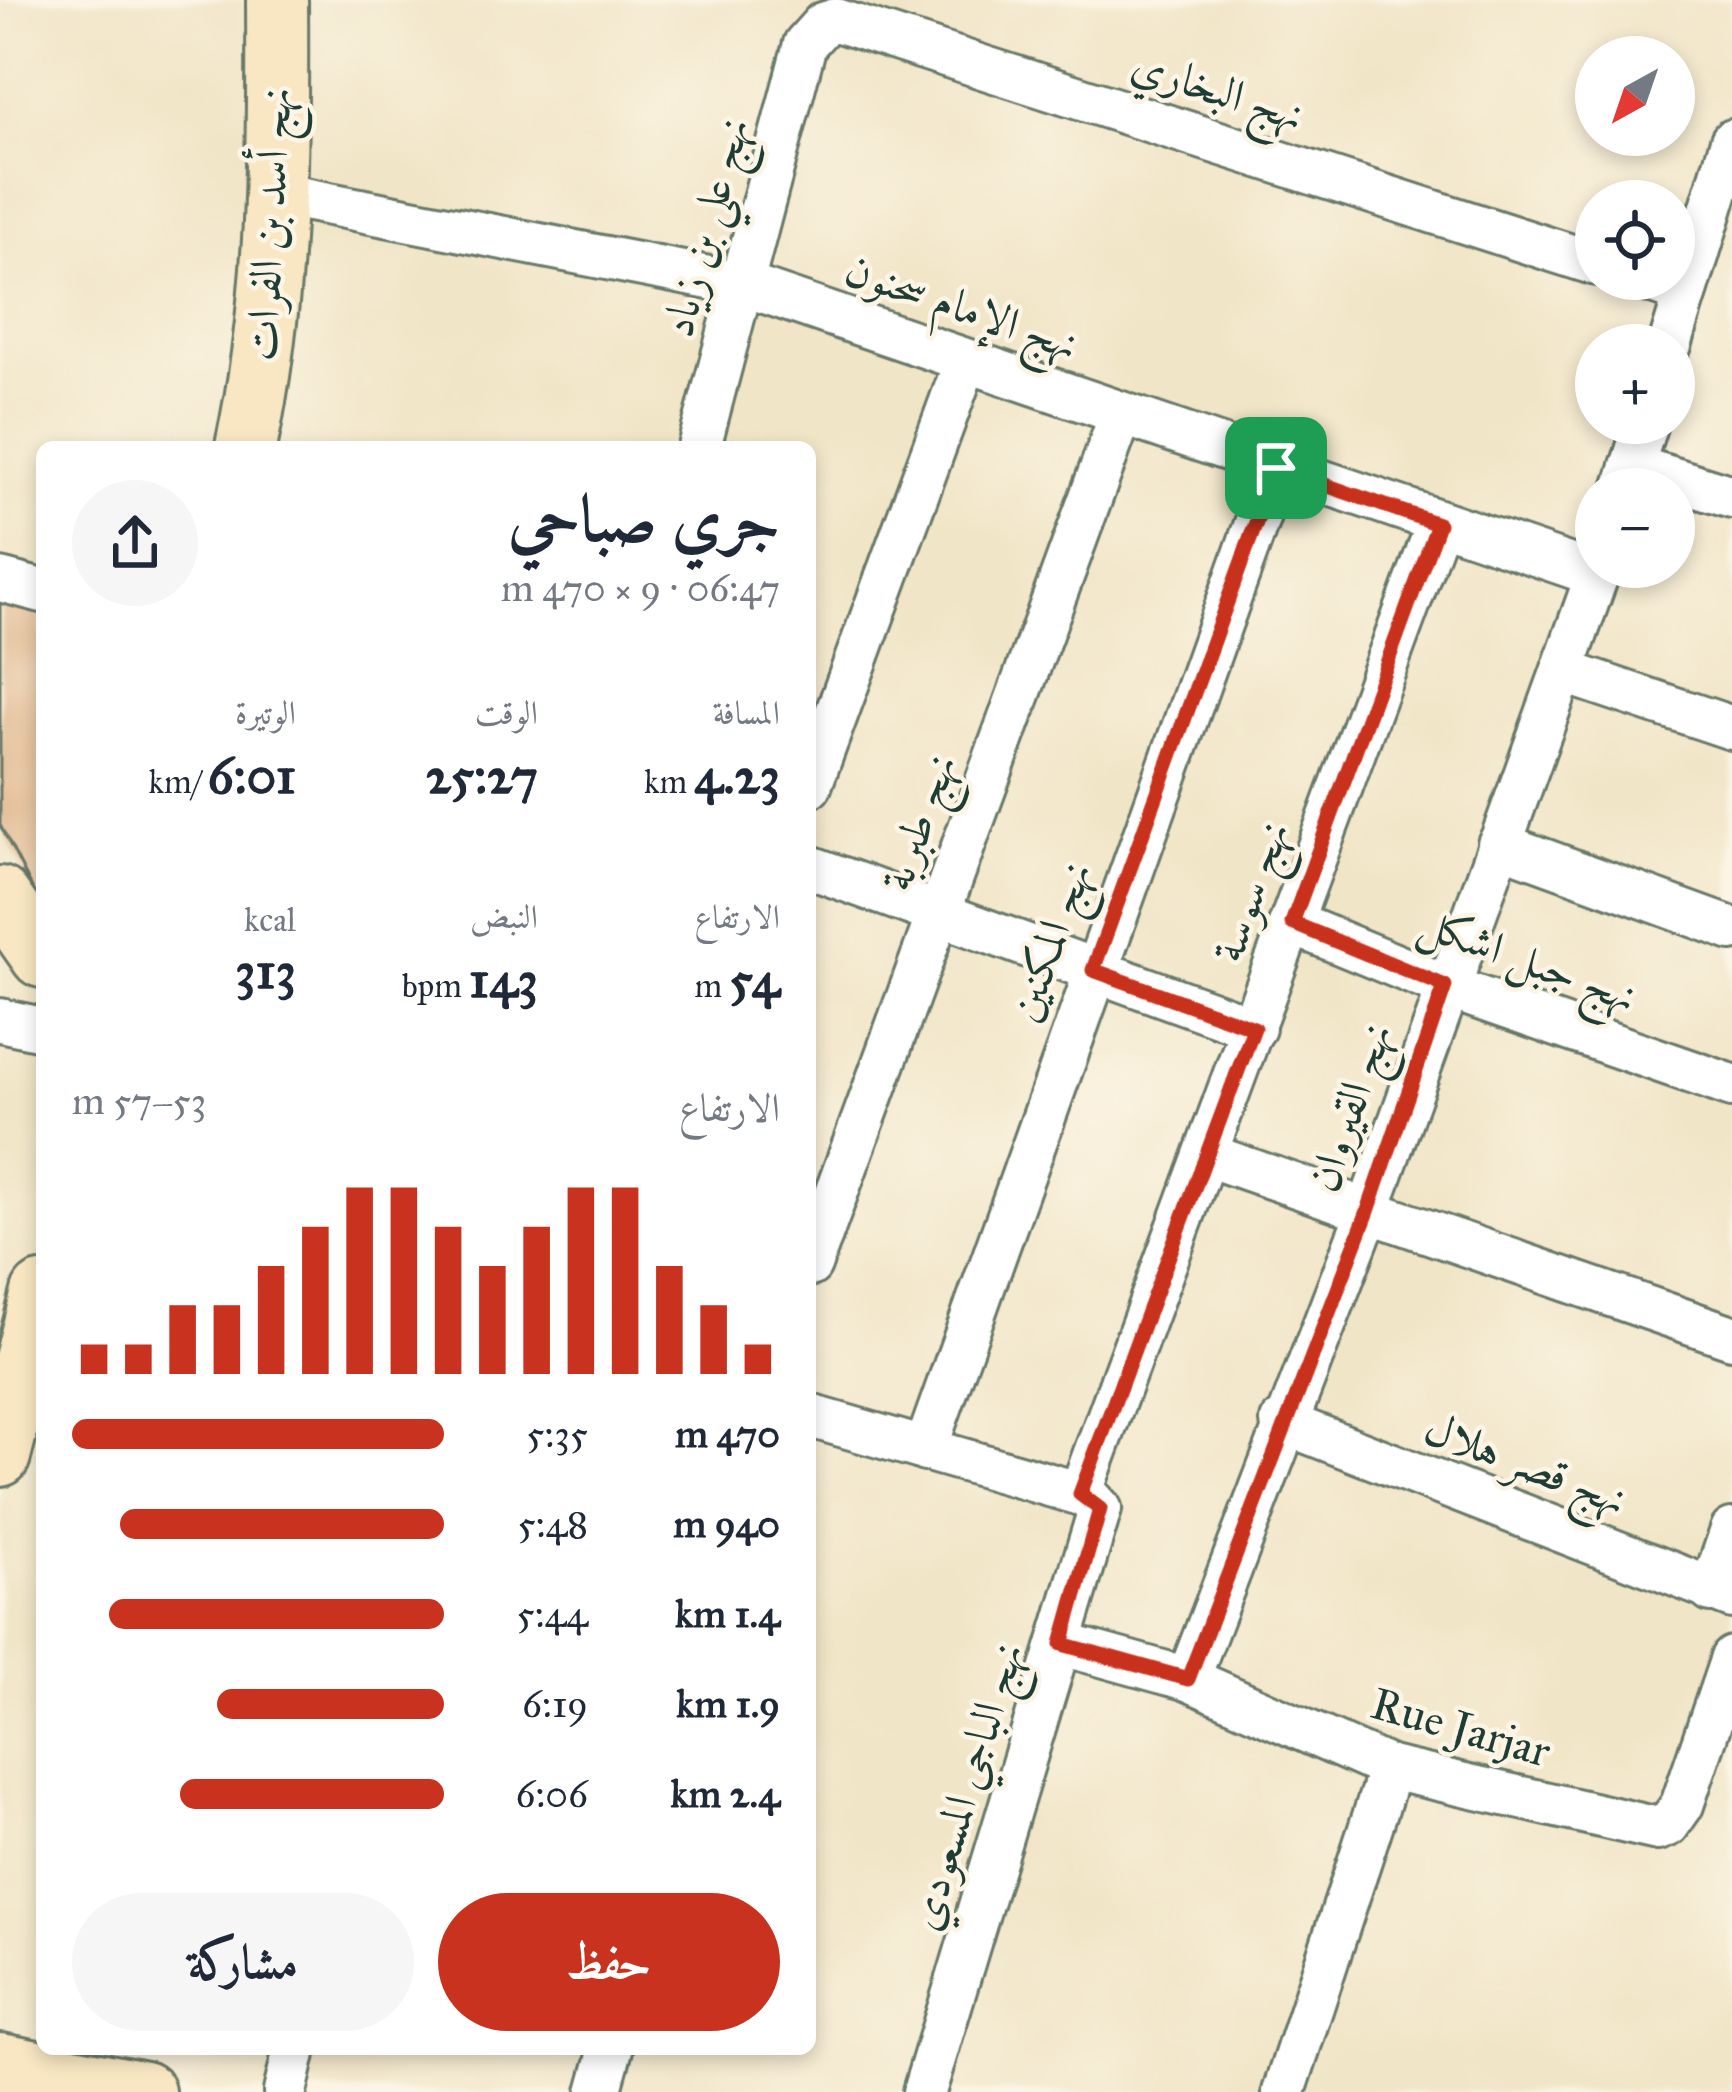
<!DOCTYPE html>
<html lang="ar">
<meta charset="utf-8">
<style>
:root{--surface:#fff;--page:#f6f6f7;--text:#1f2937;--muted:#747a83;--accent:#c8321e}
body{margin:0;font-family:"IM FELL Great Primer",Amiri,serif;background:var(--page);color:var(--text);direction:rtl;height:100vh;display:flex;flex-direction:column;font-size:45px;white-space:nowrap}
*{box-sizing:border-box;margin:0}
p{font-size:39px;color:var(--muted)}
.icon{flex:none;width:66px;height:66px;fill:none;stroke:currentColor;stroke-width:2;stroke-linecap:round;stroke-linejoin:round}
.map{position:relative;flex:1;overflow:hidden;direction:ltr}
.details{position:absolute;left:36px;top:441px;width:780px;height:1614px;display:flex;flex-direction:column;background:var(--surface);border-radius:18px;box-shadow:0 6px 18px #0003;direction:rtl}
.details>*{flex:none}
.needle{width:78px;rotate:220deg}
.tools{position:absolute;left:1575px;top:36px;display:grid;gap:24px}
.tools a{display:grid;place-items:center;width:120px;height:120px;border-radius:50%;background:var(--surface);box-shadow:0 6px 18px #0003;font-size:60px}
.pin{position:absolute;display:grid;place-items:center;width:102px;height:102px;color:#fff;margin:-51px;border-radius:24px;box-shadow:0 6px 18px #0006}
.round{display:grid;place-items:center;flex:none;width:126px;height:126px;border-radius:63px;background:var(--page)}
.headline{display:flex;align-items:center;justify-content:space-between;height:204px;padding:0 36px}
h1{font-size:66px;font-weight:800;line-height:90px}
.metrics{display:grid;grid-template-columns:repeat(3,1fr);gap:18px;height:204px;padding:12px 36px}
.metrics div{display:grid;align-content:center}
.metrics b{font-size:51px;font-weight:800}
.metrics small{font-size:33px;font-weight:400}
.metrics p{font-size:33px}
.chart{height:336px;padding:24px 36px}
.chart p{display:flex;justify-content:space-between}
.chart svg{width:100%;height:216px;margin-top:12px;stroke:var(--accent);stroke-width:6}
.action{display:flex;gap:24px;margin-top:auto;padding:24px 36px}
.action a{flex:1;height:138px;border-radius:72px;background:var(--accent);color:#fff;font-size:48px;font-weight:800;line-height:138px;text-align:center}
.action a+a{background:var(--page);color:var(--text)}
ul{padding:0 36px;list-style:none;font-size:39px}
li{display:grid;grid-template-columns:192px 144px 1fr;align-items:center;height:90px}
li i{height:30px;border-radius:15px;background:var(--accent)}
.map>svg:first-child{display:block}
.building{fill:#dfb388}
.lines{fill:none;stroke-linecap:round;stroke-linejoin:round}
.street-casing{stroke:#687867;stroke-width:48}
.secondary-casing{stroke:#687867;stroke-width:66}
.street{stroke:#fff;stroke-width:42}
.secondary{stroke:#f9e7c3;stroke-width:60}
.route-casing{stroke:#fff;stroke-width:24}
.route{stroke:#c8321e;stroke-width:15}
.labels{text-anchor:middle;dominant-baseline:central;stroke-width:9;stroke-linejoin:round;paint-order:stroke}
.street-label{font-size:45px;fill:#1f3d34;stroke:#fcf5e5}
</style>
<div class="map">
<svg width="1732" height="2092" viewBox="0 0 1732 2092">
<rect width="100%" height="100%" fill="#fcf5e5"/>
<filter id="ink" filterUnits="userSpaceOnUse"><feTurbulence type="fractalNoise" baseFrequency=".00833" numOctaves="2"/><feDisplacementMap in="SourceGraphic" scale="24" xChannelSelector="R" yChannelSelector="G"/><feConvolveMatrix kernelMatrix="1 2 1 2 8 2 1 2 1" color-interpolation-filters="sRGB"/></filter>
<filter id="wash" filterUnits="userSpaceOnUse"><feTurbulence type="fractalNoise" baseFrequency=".004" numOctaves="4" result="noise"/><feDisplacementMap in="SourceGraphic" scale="48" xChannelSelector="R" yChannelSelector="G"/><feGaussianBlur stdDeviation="2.7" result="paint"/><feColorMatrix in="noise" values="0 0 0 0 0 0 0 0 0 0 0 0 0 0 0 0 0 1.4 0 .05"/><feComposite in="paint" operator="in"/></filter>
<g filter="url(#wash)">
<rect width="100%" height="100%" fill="#f1e5c7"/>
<g id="blocks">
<polygon class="building" points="0,597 42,612 42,907 0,825"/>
</g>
</g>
<g filter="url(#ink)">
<use href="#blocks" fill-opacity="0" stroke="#687867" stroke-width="3"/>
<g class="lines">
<defs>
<g id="street">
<polyline points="278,194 745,285 1597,575"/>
<polyline points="1643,279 1686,293"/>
<polyline points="1670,345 1732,141"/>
<polyline points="699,447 805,44 823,24 836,20 1596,264"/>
<polyline points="1632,466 1732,497"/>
<polyline points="1625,489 1646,423"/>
<polyline points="0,580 42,591"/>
<polyline points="1565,672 1732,728"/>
<polyline points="810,786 966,361"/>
<polyline points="1499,844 1732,929"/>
<polyline points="810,867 1254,1028"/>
<polyline points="1292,923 1445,986 1732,1086"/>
<polyline points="0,1020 42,1029"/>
<polyline points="1207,1155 1732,1337"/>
<polyline points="810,1265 1121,415"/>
<polyline points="810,1416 1088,1496 1100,1509 924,2092"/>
<polyline points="1282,1422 1732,1597"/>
<polyline points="925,1450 1276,468"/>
<polyline points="1080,1494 1438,524"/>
<polyline points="1711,1591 1732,1530"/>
<polyline points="1062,1644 1188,1679 1390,1768 1658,1829 1668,1825 1682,1805 1732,1658"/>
<polyline points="1188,1679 1368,1211 1600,567"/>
<polyline points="285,2092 295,2049"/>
<polyline points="599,2092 611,2049"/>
<polyline points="1284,2092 1390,1768"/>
</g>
<g id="secondary">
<path d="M246 447C278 298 278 151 277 0"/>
<polyline points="0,897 42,957"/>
<polyline points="0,1456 42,1293"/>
<polyline points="0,2064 144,2092"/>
</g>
</defs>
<use href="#street" class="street-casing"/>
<use href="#secondary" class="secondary-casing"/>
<use href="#street" class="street"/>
<use href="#secondary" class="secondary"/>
</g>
</g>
<g class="lines" filter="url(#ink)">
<defs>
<polygon id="route" points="1276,468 1438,524 1292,923 1445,986 1368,1211 1188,1679 1062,1644 1100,1509 1080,1494 1254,1028 1093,970"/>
</defs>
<use href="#route" class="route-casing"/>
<use href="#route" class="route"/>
</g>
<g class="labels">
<g class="street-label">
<text transform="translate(1218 89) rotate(18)">نهج البخاري</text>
<text transform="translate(268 224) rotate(-87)">نهج أسد بن الفرات</text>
<text transform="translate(705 227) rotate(-75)">نهج علي بن زياد</text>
<text transform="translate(962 306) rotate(19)">نهج الإمام سحنون</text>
<text transform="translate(918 822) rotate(-70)">نهج طبربة</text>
<text transform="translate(1250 891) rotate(-70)">نهج سوسة</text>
<text transform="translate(1049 941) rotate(-70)">نهج المكنين</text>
<text transform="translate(1528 959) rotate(20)">نهج جبل اشكل</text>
<text transform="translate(1349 1107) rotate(-71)">نهج القيروان</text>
<text transform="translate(1526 1463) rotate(21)">نهج قصر هلال</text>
<text transform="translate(1461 1727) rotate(16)">Rue Jarjar</text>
<text transform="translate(965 1786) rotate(-73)">نهج الباجي المسعودي</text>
</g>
</g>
</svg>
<div class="tools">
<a><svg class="needle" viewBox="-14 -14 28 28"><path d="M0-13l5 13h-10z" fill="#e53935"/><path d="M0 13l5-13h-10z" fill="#747a83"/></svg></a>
<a><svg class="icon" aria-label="locate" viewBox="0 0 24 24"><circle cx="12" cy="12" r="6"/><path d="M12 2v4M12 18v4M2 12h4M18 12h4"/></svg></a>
<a>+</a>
<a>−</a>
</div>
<div class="pin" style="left:1276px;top:468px;background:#1e9e55"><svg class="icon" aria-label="arrive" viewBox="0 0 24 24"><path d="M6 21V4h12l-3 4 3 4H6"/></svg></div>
<section class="details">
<div class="headline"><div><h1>جري صباحي</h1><p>06:47 · 9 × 470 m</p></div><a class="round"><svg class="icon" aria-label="share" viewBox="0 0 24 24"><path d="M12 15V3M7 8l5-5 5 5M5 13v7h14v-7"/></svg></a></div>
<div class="metrics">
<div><p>المسافة</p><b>4.23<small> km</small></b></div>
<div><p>الوقت</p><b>25:27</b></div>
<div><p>الوتيرة</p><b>6:01<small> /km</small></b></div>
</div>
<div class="metrics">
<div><p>الارتفاع</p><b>54<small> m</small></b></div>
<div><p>النبض</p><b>143<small> bpm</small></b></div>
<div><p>kcal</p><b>313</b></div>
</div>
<div class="chart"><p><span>الارتفاع</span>53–57 m</p>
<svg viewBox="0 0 160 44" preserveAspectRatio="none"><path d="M5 44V38M15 44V38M25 44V30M35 44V30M45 44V22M55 44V14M65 44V6M75 44V6M85 44V14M95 44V22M105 44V14M115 44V6M125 44V6M135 44V22M145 44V30M155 44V38"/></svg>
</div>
<ul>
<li><b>470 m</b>5:35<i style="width:100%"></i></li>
<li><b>940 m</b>5:48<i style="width:87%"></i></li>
<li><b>1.4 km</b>5:44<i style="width:90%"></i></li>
<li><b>1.9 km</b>6:19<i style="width:61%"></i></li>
<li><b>2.4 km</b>6:06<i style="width:71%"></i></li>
</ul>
<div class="action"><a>حفظ</a><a>مشاركة</a></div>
</section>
</div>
